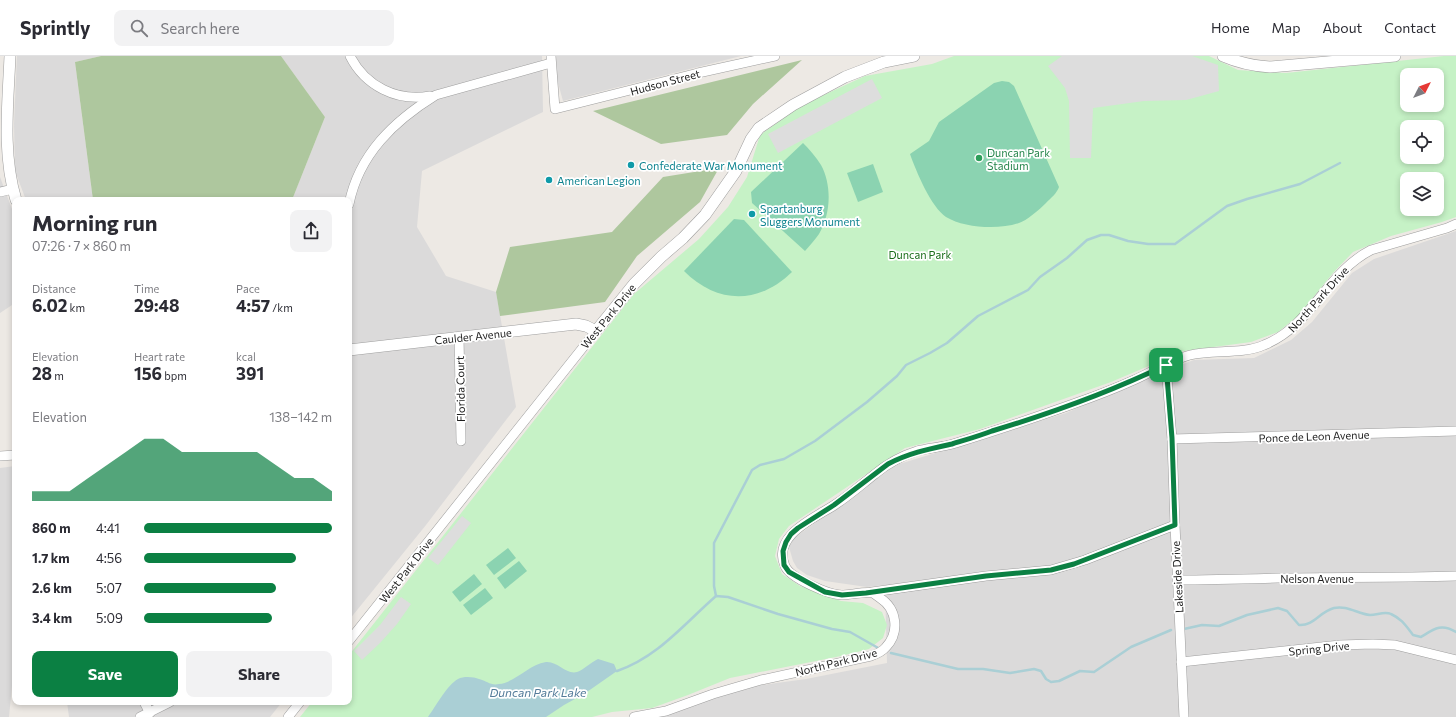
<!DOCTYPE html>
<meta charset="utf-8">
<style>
:root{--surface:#fff;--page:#f2f2f3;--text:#2b2b33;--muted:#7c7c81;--line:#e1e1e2;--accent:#0b8043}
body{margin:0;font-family:Commissioner,sans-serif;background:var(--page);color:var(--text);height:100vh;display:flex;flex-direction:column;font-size:15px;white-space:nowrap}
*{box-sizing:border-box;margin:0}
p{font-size:13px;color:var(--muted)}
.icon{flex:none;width:22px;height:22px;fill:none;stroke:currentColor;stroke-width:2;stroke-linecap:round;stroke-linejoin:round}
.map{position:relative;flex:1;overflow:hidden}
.drawer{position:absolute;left:12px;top:141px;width:340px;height:508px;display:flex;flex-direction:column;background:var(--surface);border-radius:8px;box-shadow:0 2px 6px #0003}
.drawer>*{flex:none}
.needle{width:26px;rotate:48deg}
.fabs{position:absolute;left:1400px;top:12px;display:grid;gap:8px}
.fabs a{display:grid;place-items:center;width:44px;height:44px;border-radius:8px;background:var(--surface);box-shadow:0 2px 6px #0003;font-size:20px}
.pin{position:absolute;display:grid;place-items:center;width:34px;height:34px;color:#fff;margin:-17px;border-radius:8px;box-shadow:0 2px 6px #0006}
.round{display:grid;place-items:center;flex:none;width:42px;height:42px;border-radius:8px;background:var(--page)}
.headline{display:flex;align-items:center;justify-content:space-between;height:68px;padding:0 20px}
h1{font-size:22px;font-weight:700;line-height:30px}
.figures{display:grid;grid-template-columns:repeat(3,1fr);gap:6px;height:68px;padding:4px 20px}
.figures div{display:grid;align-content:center}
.figures b{font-size:17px;font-weight:700}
.figures small{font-size:11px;font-weight:400}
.figures p{font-size:11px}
.chart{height:112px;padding:8px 20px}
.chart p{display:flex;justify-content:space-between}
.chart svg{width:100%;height:72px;margin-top:4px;fill:var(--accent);opacity:.7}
.primary-button{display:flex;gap:8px;margin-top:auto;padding:8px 20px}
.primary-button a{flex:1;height:46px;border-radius:8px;background:var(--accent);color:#fff;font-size:16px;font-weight:700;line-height:46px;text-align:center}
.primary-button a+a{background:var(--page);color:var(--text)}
ul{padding:0 20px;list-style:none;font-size:13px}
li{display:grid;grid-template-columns:64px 48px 1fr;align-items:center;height:30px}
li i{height:10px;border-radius:5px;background:var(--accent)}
header{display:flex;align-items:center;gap:24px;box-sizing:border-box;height:56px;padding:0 20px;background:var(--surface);border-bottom:1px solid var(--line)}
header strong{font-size:19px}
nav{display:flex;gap:22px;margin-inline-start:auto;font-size:14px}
.search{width:280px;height:36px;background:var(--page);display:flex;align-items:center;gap:10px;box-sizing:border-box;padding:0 14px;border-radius:8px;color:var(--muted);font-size:15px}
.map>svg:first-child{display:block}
.residential{fill:#dbdada}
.forest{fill:#aec79e}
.park{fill:#c6f2c6;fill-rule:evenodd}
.pitch{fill:#8bd3b1}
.parking{fill:#ddd}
.water{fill:#aacfd5}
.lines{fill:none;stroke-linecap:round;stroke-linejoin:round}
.stream{stroke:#aacfd5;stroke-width:2.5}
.minor-casing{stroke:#9e9e9e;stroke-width:10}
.tertiary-casing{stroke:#9e9e9e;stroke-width:12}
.minor{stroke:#fff;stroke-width:9}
.tertiary{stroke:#fff;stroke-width:11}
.route-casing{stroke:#fff;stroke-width:8}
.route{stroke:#0b8043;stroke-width:5}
.leisure-dot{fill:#2e9e5b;stroke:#fff;stroke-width:1.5}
.culture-dot{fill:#0f9aa8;stroke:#fff;stroke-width:1.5}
.labels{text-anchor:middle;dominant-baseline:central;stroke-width:3.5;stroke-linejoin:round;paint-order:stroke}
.street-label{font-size:11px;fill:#1d1d1d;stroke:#fff}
.leisure-label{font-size:11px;fill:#27864d;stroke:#fff;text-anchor:start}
.culture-label{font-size:11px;fill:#0d838f;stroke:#fff;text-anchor:start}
.park-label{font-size:11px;fill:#196d19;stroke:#fff}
.water-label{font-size:12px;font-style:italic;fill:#537b99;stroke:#fff}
</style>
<header>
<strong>Sprintly</strong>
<div class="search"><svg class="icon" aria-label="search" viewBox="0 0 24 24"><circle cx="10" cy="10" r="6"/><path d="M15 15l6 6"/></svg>Search here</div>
<nav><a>Home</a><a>Map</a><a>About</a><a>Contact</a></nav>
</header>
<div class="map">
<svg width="1456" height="661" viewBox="0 0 1456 661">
<rect width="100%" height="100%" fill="#ede9e4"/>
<g class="residential">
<polygon points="17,0 101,0 75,6 93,144 26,144 15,115 14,68"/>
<polygon points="281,0 542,0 543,56 422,115 417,171 446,220 496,236 516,351 426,469 349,564 349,144 292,144 325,61"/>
<polygon points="556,0 741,0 563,45 557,23"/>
<polygon points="0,121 15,161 15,247 0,257"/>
<polygon points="1456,175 1456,661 651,661 741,632 806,623 887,607 885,529 867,531 825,525 807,519 797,512 793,505 789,491 794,482 896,409 1066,357 1161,316 1194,304 1254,302 1291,284 1312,266 1352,217 1374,203"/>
<polygon points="15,410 15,599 9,661 0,661 0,412"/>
<polygon points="67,646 282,646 270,661 69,661"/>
</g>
<g class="forest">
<polygon points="101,0 281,0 325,61 292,144 93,144 75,6"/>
<polygon points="802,4 753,48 727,79 661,88 593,55"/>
<polygon points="719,112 700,146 637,200 605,246 500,260 496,236 510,191 612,176 663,121"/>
</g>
<path class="park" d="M954 0H1209L1238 14 1286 17 1444 0H1456V161L1442 166 1391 180 1353 196 1333 217 1298 260 1278 276 1251 286 1184 295 1111 326 980 373 905 392 789 470 779 483 775 500 782 518 800 530 841 545 863 547 882 556 887 569 883 582 869 593 841 600 730 622 688 639 652 652 612 656 592 661H300L312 646H349V599L634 238 699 183 728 151 747 121 760 79 802 49 865 20 932 8ZM1407 19H1437V49H1407ZM1407 71H1437V101H1407ZM1407 123H1437V153H1407Z"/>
<g class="pitch">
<path d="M1002 25 1009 26 1014 30 1059 131C1057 137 1051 142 1046 147 1040 153 1026 165 1019 167 999 174 964 172 946 161 931 151 916 115 910 98L929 85 939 66 994 27Z"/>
<path d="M803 87C809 93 816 101 821 109 832 129 831 158 819 178 815 184 810 189 805 195L752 147 751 136Z"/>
<polygon points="873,108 883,136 858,146 847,117"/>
<path d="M734 163 744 164 792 216C758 249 717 248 684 215Z"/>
<polygon points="508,492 516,502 494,519 486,509"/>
<polygon points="519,505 527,515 505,533 497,522"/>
<polygon points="474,518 482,528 460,546 452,536"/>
<polygon points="485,532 493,542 471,559 463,549"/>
</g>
<g class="parking">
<polygon points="1062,0 1192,0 1218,9 1219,35 1186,44 1144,45 1093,52 1091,102 1070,102 1069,45 1065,32 1048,10"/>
<polygon points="872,23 882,42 778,97 768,78"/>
<polygon points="462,460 471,467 438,509 428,502"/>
<polygon points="401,541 411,548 397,568 380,587 362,604 354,595 380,569"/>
</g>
<path class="water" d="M598 603 614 608 617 615 584 638 564 649 546 661H428C436 650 447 629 458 623 464 620 474 621 479 623 487 625 491 630 499 628 516 626 528 609 546 606 558 605 566 619 577 616 582 615 591 606 598 603Z"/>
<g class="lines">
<g class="stream">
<polyline points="716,540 714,530 714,487 752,414 760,409 784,403 815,385 867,346 897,320 906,309 930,297 947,287 978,260 1028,234 1040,221 1067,202 1087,184 1101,179 1109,179 1128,185 1148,188 1175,188 1227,150 1247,143 1300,128 1340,107"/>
<path d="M1184 573 1202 569 1219 570 1247 559 1278 552 1287 555 1299 569C1314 570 1319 556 1334 552 1347 549 1358 558 1370 559 1377 559 1385 555 1391 558 1402 563 1406 570 1413 579L1421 581C1434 573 1441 567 1456 576"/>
<polyline points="891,597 958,613 983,613 1010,617 1034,613 1041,615 1046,623 1051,626 1059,625 1080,615 1094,616 1131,591 1171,574"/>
<path d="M617 615C658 601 684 568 716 540L728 541 778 558 832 573 850 576 880 593"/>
</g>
<defs>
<g id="minor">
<path d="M350 0C365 30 397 46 430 40"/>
<polyline points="551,0 555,53 698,17 775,0"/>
<polyline points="0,136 13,133"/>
<path d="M349 148C359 98 394 65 436 39L551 7"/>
<polyline points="459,281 461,385"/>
<polyline points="1166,309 1172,383 1175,469 1184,661"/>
<polyline points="1172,383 1456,375"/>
<polyline points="0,400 15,399"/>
<path d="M1177 524C1211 524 1245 523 1278 522 1338 521 1397 522 1456 520"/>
<polyline points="872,536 986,520 1051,514 1085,504 1175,469"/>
<polyline points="349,585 596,275"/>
<polyline points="1181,606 1340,589 1373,588 1395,589 1456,604"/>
<polyline points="144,646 150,657"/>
<polyline points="140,661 170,646"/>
<polyline points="288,661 300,646"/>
<path d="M634 661 666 655 713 638 761 624 871 600C877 598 882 596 886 591 900 576 897 553 880 542 877 540 875 538 873 537 868 535 849 539 842 539 829 539 790 522 785 510 771 479 817 461 836 448 850 439 862 428 875 418 887 408 901 400 917 395 930 392 943 391 956 387 995 375 1034 362 1073 348 1093 341 1114 333 1134 324 1152 316 1171 304 1190 299 1214 293 1241 299 1264 289 1312 270 1326 217 1371 194L1447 172 1456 168"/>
</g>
<g id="tertiary">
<path d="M10 0C8 48 2 98 16 144"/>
<path d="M1223 0C1239 7 1253 10 1270 11L1395 0"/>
<polyline points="349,294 576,268 586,270 596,275 634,228 661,201 683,182 705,159 736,115 751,83 759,72 793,49 845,21 884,6 914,0"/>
</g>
</defs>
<use href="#minor" class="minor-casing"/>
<use href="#tertiary" class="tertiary-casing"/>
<use href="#minor" class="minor"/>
<use href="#tertiary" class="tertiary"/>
</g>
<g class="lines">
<defs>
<path id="route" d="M1166 309 1172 382 1175 469 1074 508 1051 514 986 520 866 537 842 539 825 536 789 516 784 509 783 495 786 486 791 478 798 472 834 449 888 408C909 397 929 393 952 388 965 384 979 380 992 375 1052 357 1110 336 1166 309Z"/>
</defs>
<use href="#route" class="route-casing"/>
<use href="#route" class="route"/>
</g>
<circle class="leisure-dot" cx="979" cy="102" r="4"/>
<g class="culture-dot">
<circle cx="631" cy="109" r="4"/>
<circle cx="549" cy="124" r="4"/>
<circle cx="752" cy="158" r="4"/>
</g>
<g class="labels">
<g class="street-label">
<text transform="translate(665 26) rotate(-15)">Hudson Street</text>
<text transform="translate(1318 243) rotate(-48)">North Park Drive</text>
<text transform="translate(608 260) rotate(-51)">West Park Drive</text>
<text transform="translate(473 280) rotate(-6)">Caulder Avenue</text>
<text transform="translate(460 333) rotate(-91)">Florida Court</text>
<text transform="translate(1314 380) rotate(-2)">Ponce de Leon Avenue</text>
<text transform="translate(406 514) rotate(-52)">West Park Drive</text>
<text transform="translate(1177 521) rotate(-93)">Lakeside Drive</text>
<text x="1317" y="522">Nelson Avenue</text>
<text transform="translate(1319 592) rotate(-6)">Spring Drive</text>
<text transform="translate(836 606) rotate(-14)">North Park Drive</text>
</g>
<g class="leisure-label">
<text x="987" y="96">Duncan Park<tspan x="987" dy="13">Stadium</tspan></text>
</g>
<g class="culture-label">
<text x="639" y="109">Confederate War Monument</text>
<text x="557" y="124">American Legion</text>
<text x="760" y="152">Spartanburg<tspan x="760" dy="13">Sluggers Monument</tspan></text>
</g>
<g class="park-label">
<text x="920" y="198">Duncan Park</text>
</g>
<g class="water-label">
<text x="538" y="636">Duncan Park Lake</text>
</g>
</g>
</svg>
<div class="fabs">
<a><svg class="needle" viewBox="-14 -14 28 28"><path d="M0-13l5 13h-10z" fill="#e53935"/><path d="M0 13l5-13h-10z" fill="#7c7c81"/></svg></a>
<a><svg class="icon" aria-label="locate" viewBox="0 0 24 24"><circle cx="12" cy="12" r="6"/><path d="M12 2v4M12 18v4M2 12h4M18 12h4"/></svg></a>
<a><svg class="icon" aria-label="layers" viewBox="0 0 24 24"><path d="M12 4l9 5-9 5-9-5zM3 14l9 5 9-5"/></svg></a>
</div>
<div class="pin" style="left:1166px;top:309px;background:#1e9e55"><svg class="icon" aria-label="arrive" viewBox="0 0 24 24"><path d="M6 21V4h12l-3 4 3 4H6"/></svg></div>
<section class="drawer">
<div class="headline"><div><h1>Morning run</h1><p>07:26 · 7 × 860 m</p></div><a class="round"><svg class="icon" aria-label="share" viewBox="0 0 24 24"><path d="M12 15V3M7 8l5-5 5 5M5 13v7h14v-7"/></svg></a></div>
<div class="figures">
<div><p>Distance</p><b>6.02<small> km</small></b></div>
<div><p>Time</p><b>29:48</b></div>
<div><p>Pace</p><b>4:57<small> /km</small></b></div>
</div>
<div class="figures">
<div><p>Elevation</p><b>28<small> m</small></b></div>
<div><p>Heart rate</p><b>156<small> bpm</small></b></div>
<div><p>kcal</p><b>391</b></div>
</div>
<div class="chart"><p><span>Elevation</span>138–142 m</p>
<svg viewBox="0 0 160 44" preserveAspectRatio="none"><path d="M0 44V38L10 38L20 38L30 30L40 22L50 14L60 6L70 6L80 14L90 14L100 14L110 14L120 14L130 22L140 30L150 30L160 38V44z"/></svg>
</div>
<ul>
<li><b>860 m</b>4:41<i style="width:100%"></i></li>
<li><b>1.7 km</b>4:56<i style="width:81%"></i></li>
<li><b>2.6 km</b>5:07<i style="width:70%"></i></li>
<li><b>3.4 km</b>5:09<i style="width:68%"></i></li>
</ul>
<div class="primary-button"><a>Save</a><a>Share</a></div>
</section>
</div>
